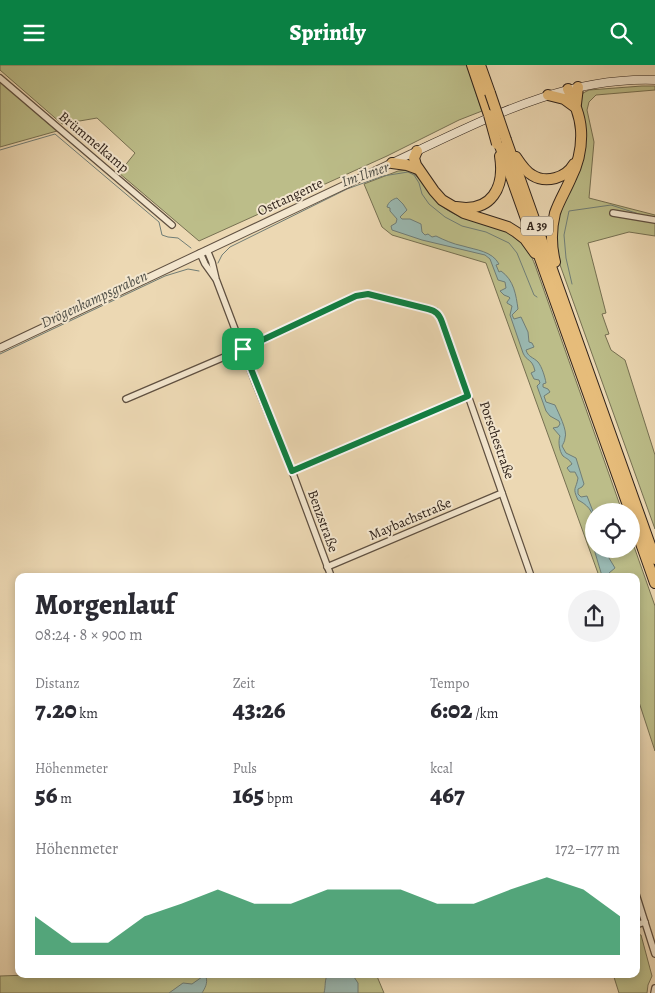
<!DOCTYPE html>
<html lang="de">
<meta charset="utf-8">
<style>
:root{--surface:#fff;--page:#f2f2f3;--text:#2b2b33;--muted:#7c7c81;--accent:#0b8043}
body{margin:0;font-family:Alegreya,serif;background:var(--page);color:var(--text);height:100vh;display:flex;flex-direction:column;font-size:19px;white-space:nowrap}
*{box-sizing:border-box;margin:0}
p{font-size:16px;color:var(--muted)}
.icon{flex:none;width:28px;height:28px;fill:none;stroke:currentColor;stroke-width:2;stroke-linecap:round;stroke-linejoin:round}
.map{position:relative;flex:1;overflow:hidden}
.sheet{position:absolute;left:15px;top:508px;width:625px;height:405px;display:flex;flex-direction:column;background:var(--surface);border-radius:10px;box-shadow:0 2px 8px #0003}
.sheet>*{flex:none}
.tools{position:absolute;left:585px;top:438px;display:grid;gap:10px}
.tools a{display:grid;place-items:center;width:55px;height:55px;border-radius:50%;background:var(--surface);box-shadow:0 2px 8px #0003;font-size:25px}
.pin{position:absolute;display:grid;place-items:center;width:42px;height:42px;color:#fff;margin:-21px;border-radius:10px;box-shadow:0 2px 8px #0006}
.round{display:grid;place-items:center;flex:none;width:52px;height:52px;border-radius:26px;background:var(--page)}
.overview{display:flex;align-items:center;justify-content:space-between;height:85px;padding:0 20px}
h1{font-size:28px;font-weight:800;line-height:38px}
.stats{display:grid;grid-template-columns:repeat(3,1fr);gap:8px;height:85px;padding:5px 20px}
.stats div{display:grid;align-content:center}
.stats b{font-size:25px;font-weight:800}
.stats small{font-size:14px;font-weight:400}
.stats p{font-size:14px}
.chart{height:140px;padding:10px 20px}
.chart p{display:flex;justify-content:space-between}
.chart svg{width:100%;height:90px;margin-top:5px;fill:var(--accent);opacity:.7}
header{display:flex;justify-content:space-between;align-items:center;height:65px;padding:0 20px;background:var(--accent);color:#fff;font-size:22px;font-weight:800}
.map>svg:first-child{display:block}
.green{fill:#bcbd89;stroke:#767052}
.water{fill:#9ab9b2;stroke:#707d76}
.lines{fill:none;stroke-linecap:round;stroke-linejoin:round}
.stream{stroke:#707d76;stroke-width:1}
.minor-casing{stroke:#5f5041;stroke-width:8}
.tertiary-casing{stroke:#5f5041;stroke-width:9}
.secondary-casing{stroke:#30231b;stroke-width:9}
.motorway-casing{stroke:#30231b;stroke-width:12}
.minor{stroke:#f3e6ce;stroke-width:5.5}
.tertiary{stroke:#f3e6ce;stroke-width:7}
.secondary{stroke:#f3e6ce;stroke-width:8}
.motorway{stroke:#e6bc7a;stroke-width:10}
.motorway-bridge-casing{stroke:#30231b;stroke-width:12;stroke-linecap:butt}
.motorway-bridge{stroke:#e6bc7a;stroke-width:10}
.route-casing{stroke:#fff;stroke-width:10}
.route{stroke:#0b8043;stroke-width:6}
.labels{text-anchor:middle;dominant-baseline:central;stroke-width:4;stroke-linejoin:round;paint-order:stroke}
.shield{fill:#f3e6ce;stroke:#6a5e51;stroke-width:1}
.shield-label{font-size:12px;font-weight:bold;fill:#30231b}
.street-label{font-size:14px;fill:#30231b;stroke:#f3e6ce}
.water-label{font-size:15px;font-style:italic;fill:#505048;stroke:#f3e6ce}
</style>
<header><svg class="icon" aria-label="menu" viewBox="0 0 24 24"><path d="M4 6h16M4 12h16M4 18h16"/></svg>Sprintly<svg class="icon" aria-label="search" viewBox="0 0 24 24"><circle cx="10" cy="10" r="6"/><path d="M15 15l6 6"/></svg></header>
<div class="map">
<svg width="655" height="928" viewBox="0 0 655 928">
<rect width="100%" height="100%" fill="#ecd8b3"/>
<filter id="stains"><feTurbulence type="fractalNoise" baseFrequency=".004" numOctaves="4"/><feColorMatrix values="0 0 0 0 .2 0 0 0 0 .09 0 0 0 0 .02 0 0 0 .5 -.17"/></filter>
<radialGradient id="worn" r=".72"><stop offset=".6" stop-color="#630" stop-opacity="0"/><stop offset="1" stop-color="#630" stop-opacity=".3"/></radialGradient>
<g class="green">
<polygon points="0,0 467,0 482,46 459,55 387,91 199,176 119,108 135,88 97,53 62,59 0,5"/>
<polygon points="0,17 57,66 0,82"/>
<polygon points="642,21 655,21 655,25 596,30 589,37 587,45 594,77 589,133 655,150 655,171 629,167 588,178 606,248 602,249 609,269 605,270 611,285 625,295 655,390 655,464 559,197 555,161 584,67 581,40 581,33 583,28 589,25"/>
<path d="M409 105C423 114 430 131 443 142 469 162 510 155 528 185 531 190 533 195 535 200L622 446H594V484H631V473L655 541V686L636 628V511H599L486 198 392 170 382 162 364 119 398 106Z"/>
<polygon points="636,869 641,870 652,911 648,920 647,928 619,928 613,909 636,909"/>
<polygon points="58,909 376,909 384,928 0,928 0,911"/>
</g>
<g class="water">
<path d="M397 133 403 139 407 145 400 152 402 154H410L421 159 422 167 425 170 428 169 432 172 436 171C444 175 453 179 463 181 476 185 492 186 499 199L496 200 499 207 501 206C514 215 516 230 518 244L512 250 514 254 521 252 528 267 529 277 532 278 534 282 526 285C528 292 533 292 538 297 542 302 545 312 546 318L543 319V322L548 324 550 327 544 331 546 337 555 340C558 347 568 366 565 373 565 376 563 379 562 381L566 388 576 393 584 419 582 422 578 424V429L581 432 587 431 594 449V465L592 464 589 466 588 465 590 460 589 455 593 456C594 446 586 439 578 435 572 422 576 425 578 413L575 407H570L567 403 568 402 572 399C569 394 567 394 563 391 559 386 558 376 560 371L553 363 558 362 560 359 559 356 550 351 546 346 537 321 540 318 539 315 534 314 531 308 535 306C532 293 527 297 523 288L510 250 512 241 507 238V237L510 233 509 232 504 230 500 226 506 223 505 217 498 215 490 194 485 190 422 175 392 165 391 161 396 158 397 154 390 146V143L387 142C388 137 393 134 397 133Z"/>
<polygon points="594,484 606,484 608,485 609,493 615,503 609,508 608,511 602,511"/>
<path d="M328 909H352L358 918V928H324C326 921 324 915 328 909Z"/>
<path d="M202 912H206C208 918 205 923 202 928H169L183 918 192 919Z"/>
</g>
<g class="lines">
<g class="stream">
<polyline points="0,85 55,69 159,157 162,170 168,172 178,173 191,183"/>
<polyline points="218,198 222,190 230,182 347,124 383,111 408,107 414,110 419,118 422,129 429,139 445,152 462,161 486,167 509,178 517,188 534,230 537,232"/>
<polyline points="572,219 566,193 564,170 569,146 611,140 642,150"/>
<polyline points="0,289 165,211 188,204 199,206"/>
</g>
<defs>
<g id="minor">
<polyline points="0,13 172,160"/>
<polyline points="613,148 655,155"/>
<polyline points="207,185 212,197 216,214 255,317 292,406 331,511"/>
<polyline points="200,188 205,199 215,213"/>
<polyline points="126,334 243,284 356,231 368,229 435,246 442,256 531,511"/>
<polyline points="292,406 468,331"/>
<polyline points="327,502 502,428"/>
<polyline points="636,829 655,889"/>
<polyline points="636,860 645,857"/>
<polyline points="654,928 655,923"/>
</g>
<polyline id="tertiary" points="0,283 417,86"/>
<path id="secondary" d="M417 86C494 50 568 12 655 15"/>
<g id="motorway">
<polyline points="472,0 489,50"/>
<polyline points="480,0 490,28"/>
<polyline points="548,30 564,34 575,42"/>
<polyline points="576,39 578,22"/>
<polyline points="506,75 655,494"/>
<polyline points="499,78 630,446"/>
<polyline points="417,86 414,93 416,100 434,126 442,135 464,148 508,162 516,167 525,174 535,188"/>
<path d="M516 92C520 98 525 106 532 110 546 119 566 113 574 99"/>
<polyline points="392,98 407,100 418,104"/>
<path d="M456 142C492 148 505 122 500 91"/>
<path d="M555 197C551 181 551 164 555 148 559 136 566 125 571 113 578 99 582 81 581 65 580 50 574 37 568 24"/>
<polyline points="631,450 655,518"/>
</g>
</defs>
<use href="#minor" class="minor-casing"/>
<use href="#tertiary" class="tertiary-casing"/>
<use href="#secondary" class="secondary-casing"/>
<use href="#motorway" class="motorway-casing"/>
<use href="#minor" class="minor"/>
<use href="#tertiary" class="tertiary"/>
<use href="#secondary" class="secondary"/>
<use href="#motorway" class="motorway"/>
<defs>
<g id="motorway-bridge">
<polyline points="490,28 506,75"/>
<polyline points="489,50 497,79"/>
</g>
</defs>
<use href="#motorway-bridge" class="motorway-bridge-casing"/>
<use href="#motorway-bridge" class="motorway-bridge"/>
</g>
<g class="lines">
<defs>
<path id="route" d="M368 229 428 244C436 246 439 249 442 257L468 331 292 406 243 284 356 231Z"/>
</defs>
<use href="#route" class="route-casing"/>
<use href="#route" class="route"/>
</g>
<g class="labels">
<rect class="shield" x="521" y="151.5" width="32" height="19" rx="4"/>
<g class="shield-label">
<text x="537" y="161">A 39</text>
</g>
<g class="street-label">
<text transform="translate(94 77) rotate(40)">Brümmelkamp</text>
<text transform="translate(290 132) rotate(-25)">Osttangente</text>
<text transform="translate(497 375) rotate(71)">Porschestraße</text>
<text transform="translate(410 454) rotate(-23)">Maybachstraße</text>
<text transform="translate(323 456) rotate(70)">Benzstraße</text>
</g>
<g class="water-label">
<text transform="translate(365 109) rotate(-19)">Im Ilmer</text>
<text transform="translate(94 234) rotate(-25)">Drögenkampsgraben</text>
</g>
</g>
<rect width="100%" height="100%" filter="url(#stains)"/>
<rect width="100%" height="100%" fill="url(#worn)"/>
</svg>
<div class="tools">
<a><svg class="icon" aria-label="locate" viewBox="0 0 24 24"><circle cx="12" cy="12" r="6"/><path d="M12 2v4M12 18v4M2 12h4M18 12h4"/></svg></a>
</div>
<div class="pin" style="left:243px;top:284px;background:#1e9e55"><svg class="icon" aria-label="arrive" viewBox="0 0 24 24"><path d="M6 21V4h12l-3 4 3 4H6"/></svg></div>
<section class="sheet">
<div class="overview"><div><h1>Morgenlauf</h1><p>08:24 · 8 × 900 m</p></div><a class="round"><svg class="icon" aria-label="share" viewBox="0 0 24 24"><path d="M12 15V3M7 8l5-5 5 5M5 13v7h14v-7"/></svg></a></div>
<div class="stats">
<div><p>Distanz</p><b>7.20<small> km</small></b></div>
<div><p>Zeit</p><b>43:26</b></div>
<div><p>Tempo</p><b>6:02<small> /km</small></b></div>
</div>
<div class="stats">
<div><p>Höhenmeter</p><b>56<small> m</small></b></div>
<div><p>Puls</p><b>165<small> bpm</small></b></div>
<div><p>kcal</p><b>467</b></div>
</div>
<div class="chart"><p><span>Höhenmeter</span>172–177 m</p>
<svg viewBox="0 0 160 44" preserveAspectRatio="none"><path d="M0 44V25L10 38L20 38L30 25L40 19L50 12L60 19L70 19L80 12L90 12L100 12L110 19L120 19L130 12L140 6L150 12L160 25V44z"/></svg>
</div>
</section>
</div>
